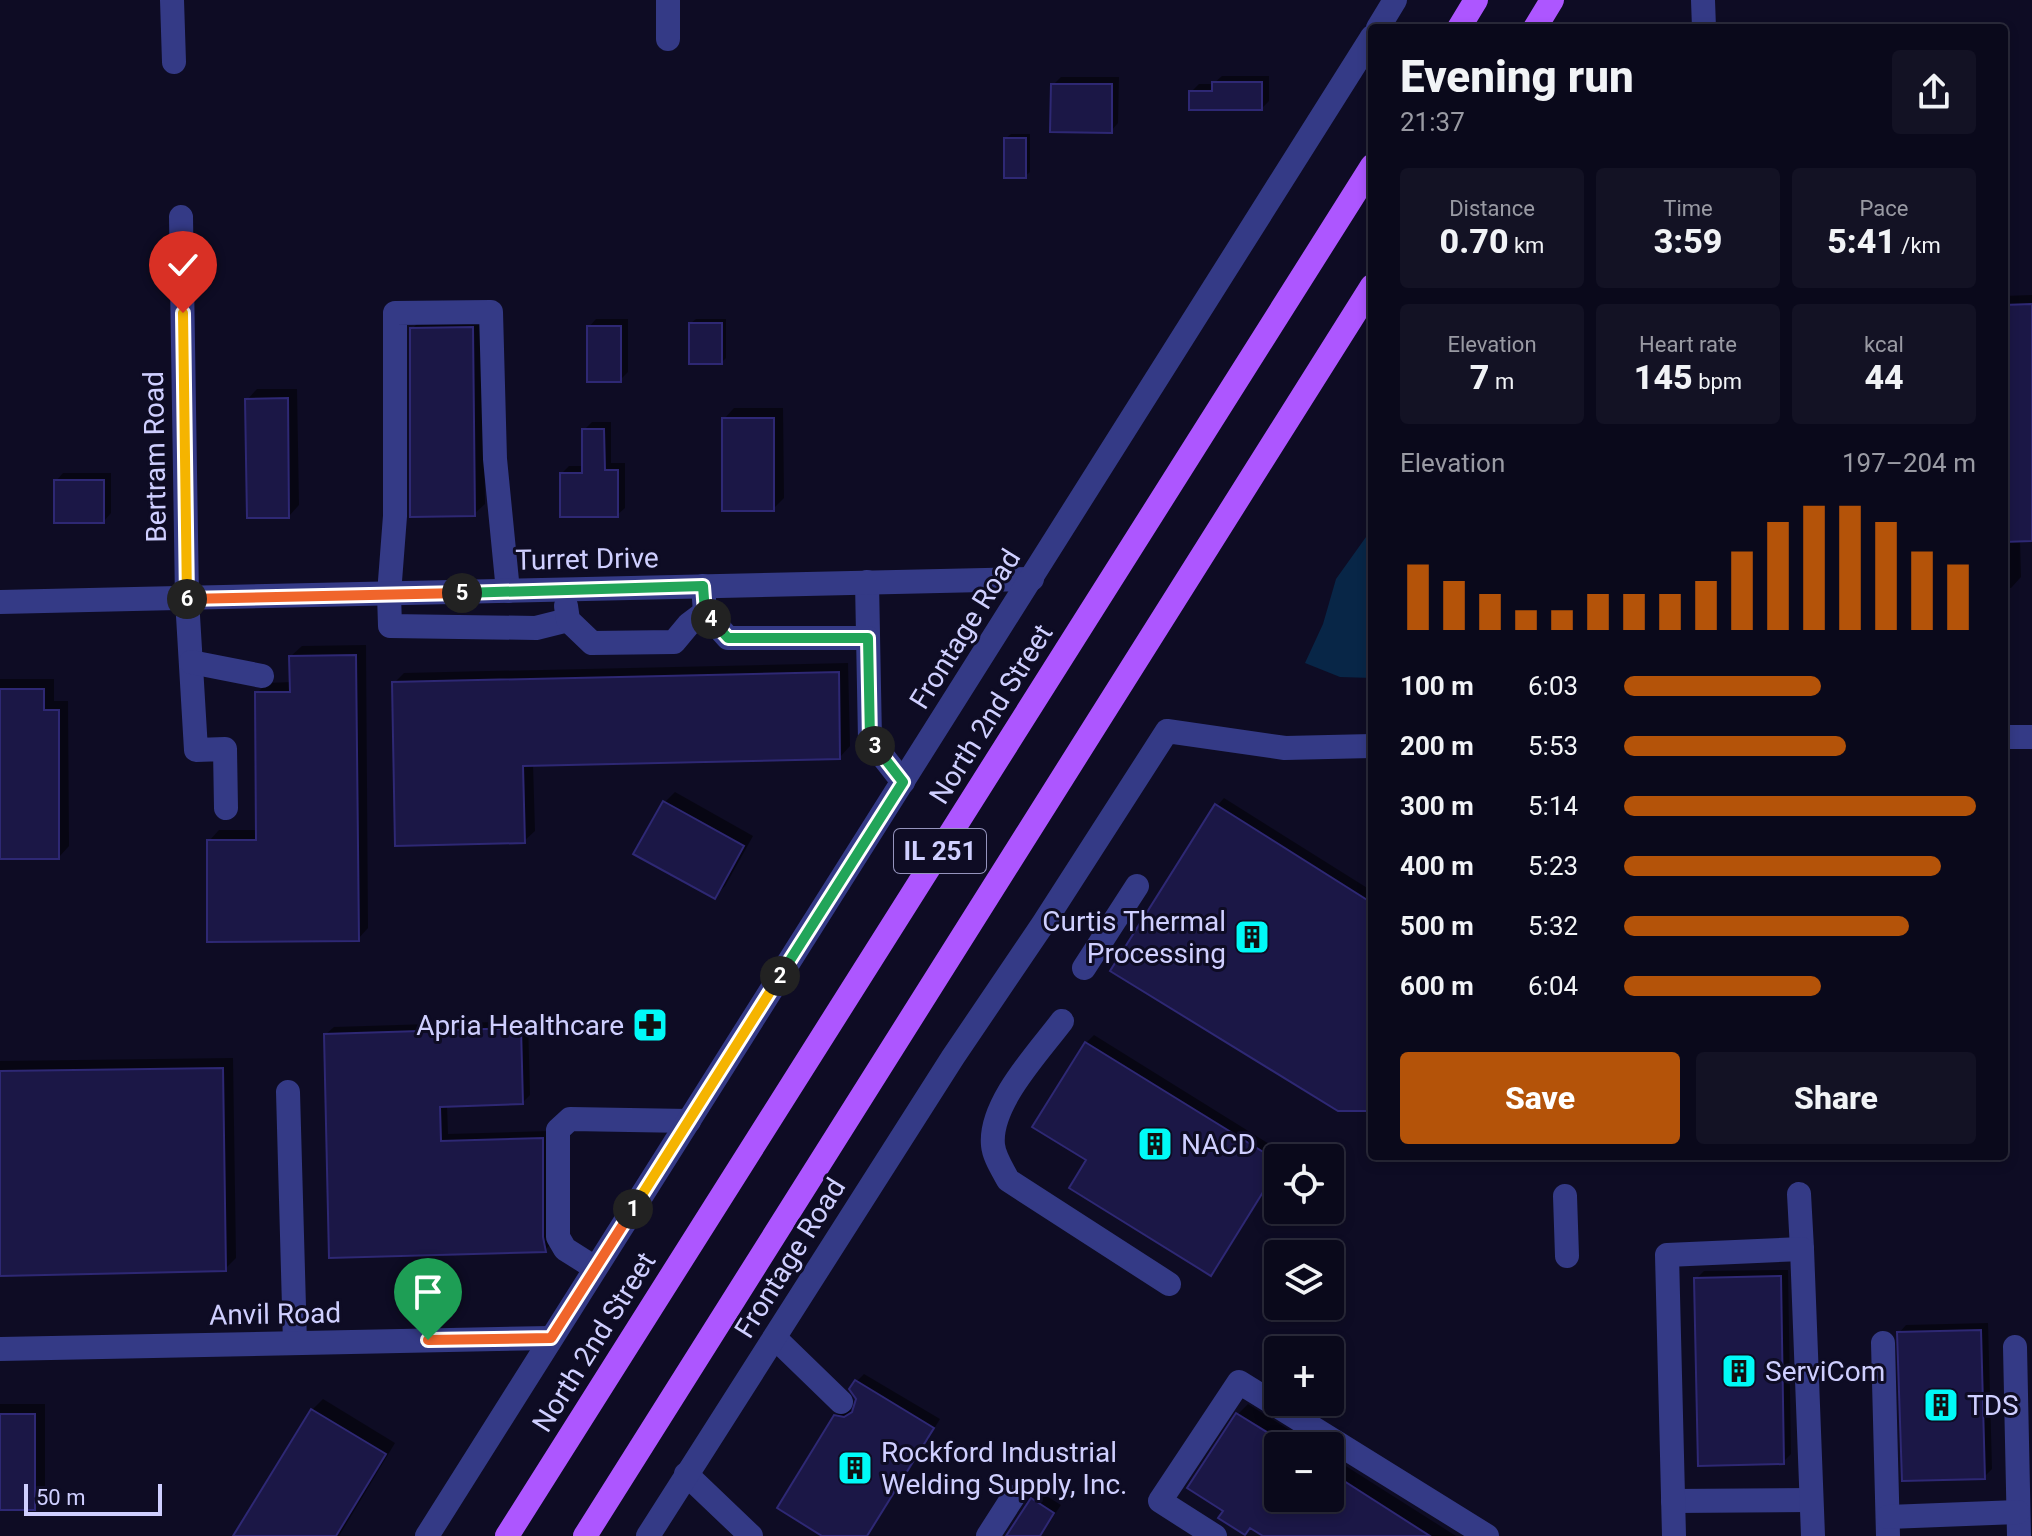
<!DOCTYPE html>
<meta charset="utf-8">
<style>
:root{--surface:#0a091b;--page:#131224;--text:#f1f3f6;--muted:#999aa3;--line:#2a2a3a;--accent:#b45309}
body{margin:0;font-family:Roboto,sans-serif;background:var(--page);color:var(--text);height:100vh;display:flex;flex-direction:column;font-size:30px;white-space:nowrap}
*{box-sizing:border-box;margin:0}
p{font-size:26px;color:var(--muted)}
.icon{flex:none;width:44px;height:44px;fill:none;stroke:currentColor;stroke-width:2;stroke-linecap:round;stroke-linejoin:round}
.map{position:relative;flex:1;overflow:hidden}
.sheet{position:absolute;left:1368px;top:24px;width:640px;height:1136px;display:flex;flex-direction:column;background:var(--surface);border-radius:8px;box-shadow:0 4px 12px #0003,0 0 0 2px var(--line)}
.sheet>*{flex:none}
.tools{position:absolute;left:1264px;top:1144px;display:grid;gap:16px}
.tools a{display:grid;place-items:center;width:80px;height:80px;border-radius:8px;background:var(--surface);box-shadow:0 4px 12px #0003,0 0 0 2px var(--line);font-size:40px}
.scale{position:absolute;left:24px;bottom:20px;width:138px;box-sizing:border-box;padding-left:8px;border:4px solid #cfcfff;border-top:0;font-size:22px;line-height:28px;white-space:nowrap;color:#cfcfff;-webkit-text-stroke:6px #0e0c24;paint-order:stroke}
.pin{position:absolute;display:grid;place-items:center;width:68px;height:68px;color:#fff;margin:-82px -34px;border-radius:50% 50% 50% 0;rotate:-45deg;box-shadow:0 0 8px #0007}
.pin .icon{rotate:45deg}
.km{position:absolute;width:40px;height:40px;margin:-20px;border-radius:50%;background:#222;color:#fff;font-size:22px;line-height:40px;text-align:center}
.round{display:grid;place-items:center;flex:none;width:84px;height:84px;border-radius:8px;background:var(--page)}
.summary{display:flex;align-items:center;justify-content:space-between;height:136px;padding:0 32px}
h1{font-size:44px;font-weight:800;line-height:60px}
.metrics{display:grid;grid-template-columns:repeat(3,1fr);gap:12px;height:136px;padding:8px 32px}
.metrics div{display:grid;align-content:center;border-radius:8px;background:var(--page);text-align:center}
.metrics b{font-size:34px;font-weight:800}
.metrics small{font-size:22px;font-weight:400}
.metrics p{font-size:22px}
.chart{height:224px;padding:16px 32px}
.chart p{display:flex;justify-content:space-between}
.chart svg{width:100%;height:144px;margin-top:8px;stroke:var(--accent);stroke-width:6}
.action{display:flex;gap:16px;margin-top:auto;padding:16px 32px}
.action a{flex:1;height:92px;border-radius:8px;background:var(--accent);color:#fff;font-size:32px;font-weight:800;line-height:92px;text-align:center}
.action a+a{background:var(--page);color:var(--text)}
ul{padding:0 32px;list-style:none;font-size:26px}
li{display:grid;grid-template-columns:128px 96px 1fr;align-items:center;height:60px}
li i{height:20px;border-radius:10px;background:var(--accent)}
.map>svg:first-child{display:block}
.water{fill:#082647}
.shadow{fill:#0007}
.building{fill:#1b1746;stroke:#2e2874;stroke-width:2}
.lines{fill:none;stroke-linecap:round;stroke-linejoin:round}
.minor{stroke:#343a86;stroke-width:24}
.major{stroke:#ad56ff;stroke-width:24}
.split-1-casing{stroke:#fff;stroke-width:16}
.split-2-casing{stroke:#fff;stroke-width:16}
.split-3-casing{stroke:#fff;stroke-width:16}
.split-4-casing{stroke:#fff;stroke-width:16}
.split-5-casing{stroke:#fff;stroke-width:16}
.split-6-casing{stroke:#fff;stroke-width:16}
.split-7-casing{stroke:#fff;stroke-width:16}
.split-1{stroke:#f0652b;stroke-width:10}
.split-2{stroke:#f5b400;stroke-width:10}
.split-3{stroke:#22a559;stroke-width:10}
.split-4{stroke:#22a559;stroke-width:10}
.split-5{stroke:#22a559;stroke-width:10}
.split-6{stroke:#f0652b;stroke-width:10}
.split-7{stroke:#f5b400;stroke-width:10}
.labels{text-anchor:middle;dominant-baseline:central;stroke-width:6;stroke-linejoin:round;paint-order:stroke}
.shield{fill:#0e0c24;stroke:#9594bd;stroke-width:2}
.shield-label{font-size:26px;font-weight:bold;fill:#cfcfff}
.street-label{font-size:28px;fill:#cfcfff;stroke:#0e0c24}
.poi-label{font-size:28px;fill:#cfcfff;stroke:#0e0c24;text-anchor:start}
</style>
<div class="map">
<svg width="2032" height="1536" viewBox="0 0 2032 1536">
<rect width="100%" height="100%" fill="#0e0c24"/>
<polygon class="water" points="1372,521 1372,678 1340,677 1305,663 1323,624 1336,579 1366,537"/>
<g class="shadow">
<polygon points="1222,76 1269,76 1269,101 1262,108 1191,92 1199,84 1213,84"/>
<polygon points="1061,77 1119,77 1118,123 1111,131 1053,85"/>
<polygon points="1011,134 1030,134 1030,172 1025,176 1006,138"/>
<polygon points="2032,295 2032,539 2020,539 2021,577 2011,588 2004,588 2004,296"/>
<polygon points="483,317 485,504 474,514 412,329 423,318"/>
<polygon points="596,319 628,319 628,372 620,380 589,327"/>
<polygon points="696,319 726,319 726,358 722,362 691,323"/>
<polygon points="257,389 297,389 299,505 289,516 247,400"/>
<polygon points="734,408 783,408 784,498 773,509 724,419"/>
<polygon points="592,422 611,422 611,463 625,463 625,508 617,515 562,473 569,466 584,466 584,430"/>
<polygon points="63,473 111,473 111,513 104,521 56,481"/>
<polygon points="366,645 368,928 358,939 209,841 219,830 258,830 257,693 267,683 292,682 291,656 302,646"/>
<polygon points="848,663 850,746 840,757 533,764 535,831 524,841 394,683 404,673"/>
<polygon points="0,679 54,679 54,701 68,701 69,846 59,857 0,857"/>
<polygon points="675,792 753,836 725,886 714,897 664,803"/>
<polygon points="1224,798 1372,891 1372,1109 1217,806"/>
<polygon points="528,1021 530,1095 523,1102 447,1105 448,1134 550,1131 553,1242 545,1250 326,1034 334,1027"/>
<polygon points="1094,1035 1287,1155 1285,1158 1278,1158 1278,1169 1218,1266 1211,1273 1089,1160 1086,1043"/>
<polygon points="233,1058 236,1258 225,1269 0,1274 0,1061"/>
<polygon points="1788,1270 1791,1454 1783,1462 1696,1279 1704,1271"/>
<polygon points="1988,1323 1992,1469 1984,1477 1899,1333 1906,1325"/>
<polygon points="864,1374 940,1419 868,1536 826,1536 835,1416 843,1408 853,1410 858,1398 857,1381"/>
<polygon points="323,1399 395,1443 339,1536 236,1536 312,1410"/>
<polygon points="0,1404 45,1404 45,1497 34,1508 0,1508"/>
<polygon points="1248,1404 1315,1446 1278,1446 1278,1498 1330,1498 1330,1456 1456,1536 1266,1536 1189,1488 1238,1414"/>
<polygon points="1040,1492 1061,1505 1040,1536 1009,1536"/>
</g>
<g class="building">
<polygon points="1212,82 1262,82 1262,110 1189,110 1189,91 1212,91"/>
<polygon points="1051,84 1112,84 1112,133 1050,132"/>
<rect x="1004" y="138" width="22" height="40"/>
<polygon points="2032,304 2032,541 2004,542 2004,305"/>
<rect x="689" y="323" width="33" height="41"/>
<rect x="587" y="326" width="34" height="56"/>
<polygon points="473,327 475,516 410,517 410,328"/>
<polygon points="288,398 289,518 247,518 245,399"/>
<rect x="722" y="418" width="52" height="93"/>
<polygon points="582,429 604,429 605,470 618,470 618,517 560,517 560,473 582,473"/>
<rect x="54" y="480" width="50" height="43"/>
<polygon points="356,655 359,941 207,942 207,840 256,840 255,692 290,692 289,656"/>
<polygon points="839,672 840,759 523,766 525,843 395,846 392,682"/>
<polygon points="0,689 44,689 44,710 59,710 59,859 0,859"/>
<polygon points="663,801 744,846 715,899 633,854"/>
<polygon points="1215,804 1372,903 1372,1111 1338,1111 1110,971"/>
<polygon points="521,1028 523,1104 440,1107 441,1141 543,1138 543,1237 546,1252 329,1258 324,1034"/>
<polygon points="1085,1042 1278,1161 1278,1168 1211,1276 1069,1188 1086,1160 1032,1127"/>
<polygon points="223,1068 226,1271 0,1276 0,1071"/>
<polygon points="1781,1276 1784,1464 1698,1466 1694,1278"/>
<polygon points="1981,1330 1985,1479 1902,1481 1897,1332"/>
<polygon points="855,1380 934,1428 867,1536 822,1536 777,1508 834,1415 844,1417 852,1412 856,1399 849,1389"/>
<polygon points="311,1409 386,1454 336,1536 233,1536"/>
<polygon points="1236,1413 1278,1439 1278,1498 1330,1498 1330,1472 1430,1536 1263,1536 1250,1528 1245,1535 1218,1518 1223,1511 1187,1488"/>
<rect x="0" y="1414" width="35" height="96"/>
<polygon points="1031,1498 1054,1513 1040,1536 1006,1536"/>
</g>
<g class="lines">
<g class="minor">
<polyline points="172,0 174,62"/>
<polyline points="1703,0 1704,28"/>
<polyline points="1378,28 1395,0"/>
<polyline points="668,39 668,0"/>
<polyline points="181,217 187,599 196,750 225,749 226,808"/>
<polyline points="867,582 870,740 903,782"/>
<polyline points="703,586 705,612 728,638 868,638"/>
<polyline points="508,591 495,459 491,312 395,313 395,516 389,594 390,626 536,628 568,620"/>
<polyline points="0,602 1032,579"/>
<polyline points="566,606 568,620 592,643 674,642 689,624 705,612"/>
<polyline points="191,662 262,676"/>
<polyline points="2004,737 2032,737"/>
<polyline points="1084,968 1137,886"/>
<path d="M1062 1021C1038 1053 989 1104 993 1145 994 1157 1003 1170 1008 1180L1169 1284"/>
<polyline points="288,1092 295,1343"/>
<polyline points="1799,1194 1802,1249"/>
<polyline points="1565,1196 1567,1256"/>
<polyline points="595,1268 565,1249 558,1237 558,1130 570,1119 689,1121"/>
<polyline points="775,1338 841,1402"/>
<polyline points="1883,1343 1888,1536"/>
<polyline points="2015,1347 2019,1536"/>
<polyline points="0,1349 551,1338"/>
<polyline points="686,1474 751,1536"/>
<polyline points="1673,1501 1811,1500"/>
<polyline points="1888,1517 2018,1512"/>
<polyline points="427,1536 1372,37"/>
<polyline points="648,1536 953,1057 1043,924 1167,731 1285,748 1372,746"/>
<polyline points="988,1536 1013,1497"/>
<polyline points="1215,1536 1160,1501 1239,1382 1487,1536"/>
<polyline points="1674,1536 1667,1255 1802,1249 1813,1536"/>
</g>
<g class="major">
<polyline points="1459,28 1476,0"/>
<polyline points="1535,28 1552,0"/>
<polyline points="507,1536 1372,166"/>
<polyline points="585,1536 1372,286"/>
</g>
</g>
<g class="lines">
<defs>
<polyline id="split-1" points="428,1340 551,1338 633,1209"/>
<polyline id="split-2" points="633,1209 780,976"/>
<polyline id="split-3" points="780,976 903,782 875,746"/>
<polyline id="split-4" points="711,619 728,638 868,638 870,740 875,746"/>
<polyline id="split-5" points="462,593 703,586 705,612 711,619"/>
<polyline id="split-6" points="187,599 462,593"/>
<polyline id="split-7" points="183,313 187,599"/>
</defs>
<use href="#split-1" class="split-1-casing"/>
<use href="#split-2" class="split-2-casing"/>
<use href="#split-3" class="split-3-casing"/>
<use href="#split-4" class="split-4-casing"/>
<use href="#split-5" class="split-5-casing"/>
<use href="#split-6" class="split-6-casing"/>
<use href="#split-7" class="split-7-casing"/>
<use href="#split-1" class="split-1"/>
<use href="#split-2" class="split-2"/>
<use href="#split-3" class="split-3"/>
<use href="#split-4" class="split-4"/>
<use href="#split-5" class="split-5"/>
<use href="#split-6" class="split-6"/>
<use href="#split-7" class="split-7"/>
</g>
<defs>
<symbol id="building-square" viewBox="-11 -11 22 22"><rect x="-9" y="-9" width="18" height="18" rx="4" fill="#00faf7" stroke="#0e0c24"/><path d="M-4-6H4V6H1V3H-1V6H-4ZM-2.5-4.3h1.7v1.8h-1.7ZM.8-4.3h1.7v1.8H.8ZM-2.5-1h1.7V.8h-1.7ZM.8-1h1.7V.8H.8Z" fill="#111"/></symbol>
<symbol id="pharmacy-square" viewBox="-11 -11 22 22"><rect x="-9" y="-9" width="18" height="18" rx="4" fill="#00faf7" stroke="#0e0c24"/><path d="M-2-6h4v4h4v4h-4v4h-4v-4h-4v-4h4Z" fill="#111"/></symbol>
</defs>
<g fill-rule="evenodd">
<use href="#building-square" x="1232" y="917" width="40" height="40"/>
<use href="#pharmacy-square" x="630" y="1005" width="40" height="40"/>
<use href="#building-square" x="1135" y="1124" width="40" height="40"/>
<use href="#building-square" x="1719" y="1351" width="40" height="40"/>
<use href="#building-square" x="1921" y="1385" width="40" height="40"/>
<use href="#building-square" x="835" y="1448" width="40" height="40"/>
</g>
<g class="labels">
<rect class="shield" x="894" y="829" width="92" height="44" rx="6"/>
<g class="shield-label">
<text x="940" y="851">IL 251</text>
</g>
<g class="street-label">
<text transform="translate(155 457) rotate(-91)">Bertram Road</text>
<text transform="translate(587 559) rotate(-1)">Turret Drive</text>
<text transform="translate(965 629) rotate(-58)">Frontage Road</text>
<text transform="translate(991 714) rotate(-58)">North 2nd Street</text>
<text transform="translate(790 1258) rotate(-58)">Frontage Road</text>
<text transform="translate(275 1314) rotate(-1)">Anvil Road</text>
<text transform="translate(594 1342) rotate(-58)">North 2nd Street</text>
</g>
<g class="poi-label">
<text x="1226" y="921" text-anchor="end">Curtis Thermal<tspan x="1226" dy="32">Processing</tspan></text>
<text x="624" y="1025" text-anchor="end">Apria Healthcare</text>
<text x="1181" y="1144">NACD</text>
<text x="1765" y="1371">ServiCom</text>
<text x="1967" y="1405">TDS</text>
<text x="881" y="1452">Rockford Industrial<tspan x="881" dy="32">Welding Supply, Inc.</tspan></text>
</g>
</g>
</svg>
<div class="tools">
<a><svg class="icon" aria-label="locate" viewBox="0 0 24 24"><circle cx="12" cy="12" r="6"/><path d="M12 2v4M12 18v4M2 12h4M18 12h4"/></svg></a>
<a><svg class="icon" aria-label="layers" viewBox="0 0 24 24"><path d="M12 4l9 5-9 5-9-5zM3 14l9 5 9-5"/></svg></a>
<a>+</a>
<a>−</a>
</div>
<div class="scale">50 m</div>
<div class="pin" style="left:428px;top:1340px;background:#1e9e55"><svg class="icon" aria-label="arrive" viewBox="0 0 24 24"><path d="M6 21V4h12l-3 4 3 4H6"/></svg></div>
<div class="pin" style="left:183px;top:313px;background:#d93025"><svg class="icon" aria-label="check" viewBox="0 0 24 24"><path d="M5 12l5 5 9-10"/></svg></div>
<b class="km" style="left:633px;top:1209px">1</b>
<b class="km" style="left:780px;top:976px">2</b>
<b class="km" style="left:875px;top:746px">3</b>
<b class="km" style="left:711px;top:619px">4</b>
<b class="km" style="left:462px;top:593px">5</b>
<b class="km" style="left:187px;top:599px">6</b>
<section class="sheet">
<div class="summary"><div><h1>Evening run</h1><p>21:37</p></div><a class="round"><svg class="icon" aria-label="share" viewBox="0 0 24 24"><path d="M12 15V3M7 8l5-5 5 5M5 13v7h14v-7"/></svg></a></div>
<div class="metrics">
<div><p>Distance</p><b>0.70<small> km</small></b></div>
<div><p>Time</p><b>3:59</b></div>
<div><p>Pace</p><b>5:41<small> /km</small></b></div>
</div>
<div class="metrics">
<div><p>Elevation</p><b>7<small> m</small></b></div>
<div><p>Heart rate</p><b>145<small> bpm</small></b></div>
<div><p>kcal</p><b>44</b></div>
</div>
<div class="chart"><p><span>Elevation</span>197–204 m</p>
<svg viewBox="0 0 160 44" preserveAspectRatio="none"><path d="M5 44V24M15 44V29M25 44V33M35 44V38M45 44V38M55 44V33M65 44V33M75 44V33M85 44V29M95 44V20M105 44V11M115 44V6M125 44V6M135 44V11M145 44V20M155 44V24"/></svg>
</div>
<ul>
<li><b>100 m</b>6:03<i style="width:56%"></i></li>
<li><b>200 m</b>5:53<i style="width:63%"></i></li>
<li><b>300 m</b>5:14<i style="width:100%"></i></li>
<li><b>400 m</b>5:23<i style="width:90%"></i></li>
<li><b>500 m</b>5:32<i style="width:81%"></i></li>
<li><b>600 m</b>6:04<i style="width:56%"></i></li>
</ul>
<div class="action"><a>Save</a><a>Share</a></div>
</section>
</div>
